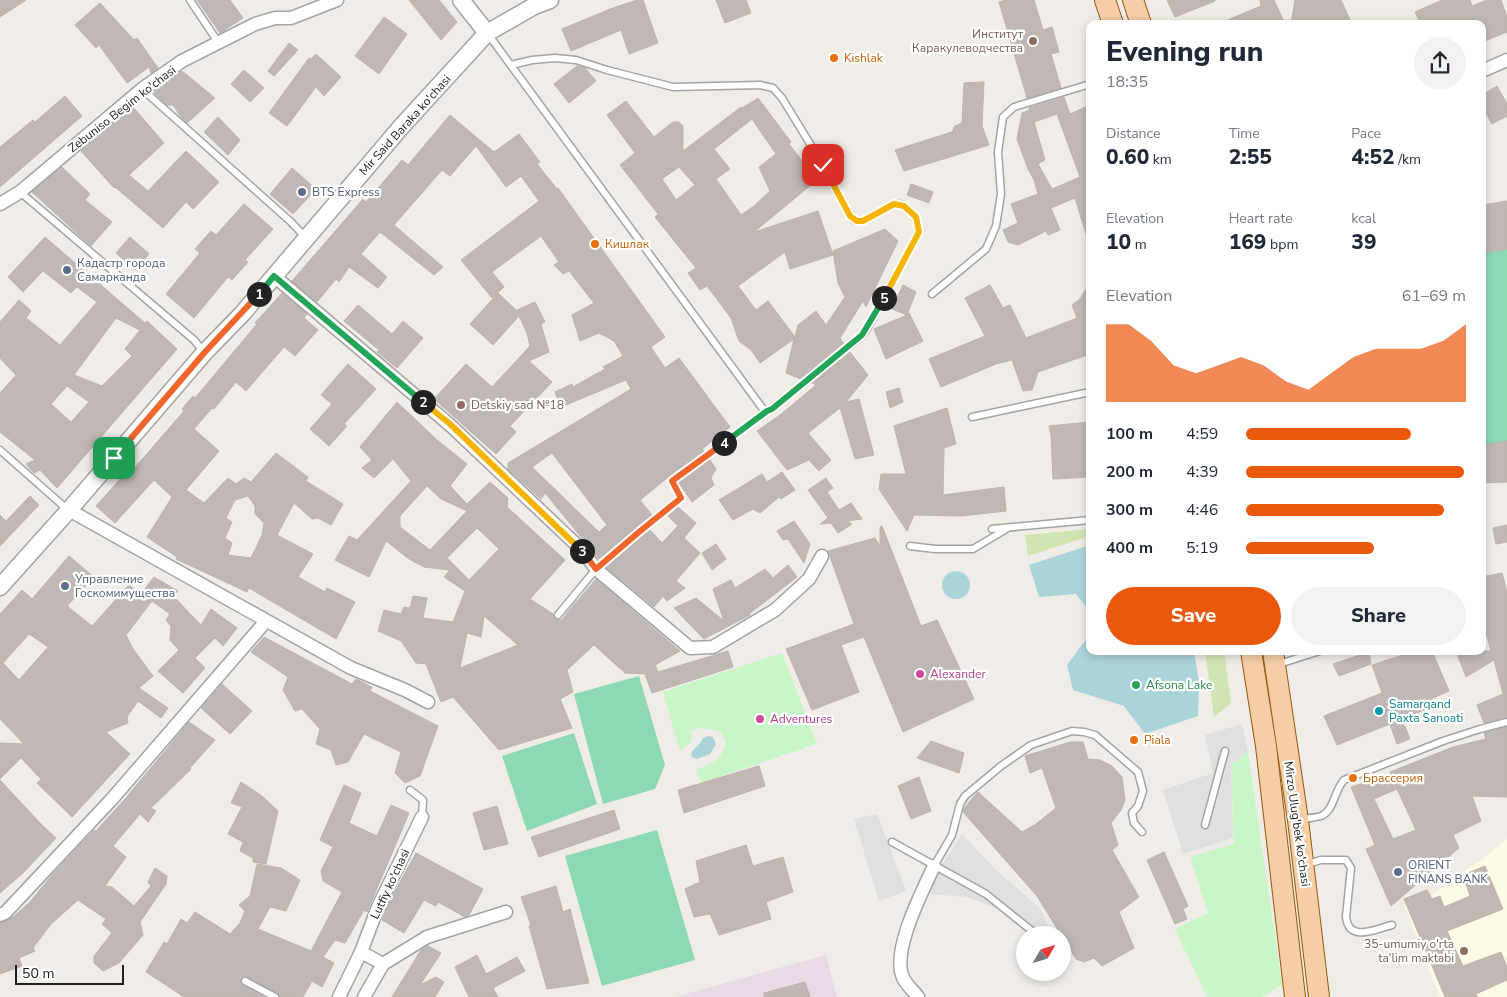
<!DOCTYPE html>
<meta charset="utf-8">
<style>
:root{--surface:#fff;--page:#f2f2f3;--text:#1f2937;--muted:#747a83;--accent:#ea580c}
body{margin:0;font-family:"Nunito Sans",sans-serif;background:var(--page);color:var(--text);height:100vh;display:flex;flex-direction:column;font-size:19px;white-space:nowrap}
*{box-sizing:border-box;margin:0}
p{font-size:16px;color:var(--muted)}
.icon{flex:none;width:28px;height:28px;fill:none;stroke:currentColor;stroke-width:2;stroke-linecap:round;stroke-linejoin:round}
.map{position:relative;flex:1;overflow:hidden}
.sheet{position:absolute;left:1086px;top:20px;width:400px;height:635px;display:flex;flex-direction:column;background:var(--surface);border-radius:10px;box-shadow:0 2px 8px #0003}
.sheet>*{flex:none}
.needle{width:32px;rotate:51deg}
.fabs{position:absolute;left:1016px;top:926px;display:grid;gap:10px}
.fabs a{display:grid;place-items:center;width:55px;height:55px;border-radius:50%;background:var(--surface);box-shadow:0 2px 8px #0003;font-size:25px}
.scale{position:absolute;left:15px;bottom:12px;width:109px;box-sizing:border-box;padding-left:5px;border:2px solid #202020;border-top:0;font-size:14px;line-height:18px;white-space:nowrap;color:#202020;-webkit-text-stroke:4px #fff;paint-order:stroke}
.pin{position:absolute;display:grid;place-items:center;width:42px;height:42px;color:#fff;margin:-21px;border-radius:10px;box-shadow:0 2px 8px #0006}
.km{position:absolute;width:25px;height:25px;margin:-12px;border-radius:50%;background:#222;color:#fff;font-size:14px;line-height:25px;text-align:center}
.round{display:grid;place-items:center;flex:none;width:52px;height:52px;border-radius:26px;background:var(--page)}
.summary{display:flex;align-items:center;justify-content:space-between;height:85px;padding:0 20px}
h1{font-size:28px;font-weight:800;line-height:38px}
.figures{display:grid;grid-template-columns:repeat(3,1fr);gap:8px;height:85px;padding:5px 20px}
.figures div{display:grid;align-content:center}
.figures b{font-size:21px;font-weight:800}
.figures small{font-size:14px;font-weight:400}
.figures p{font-size:14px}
.chart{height:140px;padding:10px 20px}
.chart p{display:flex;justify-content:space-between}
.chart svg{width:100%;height:90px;margin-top:5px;fill:var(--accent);opacity:.7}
.cta{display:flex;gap:10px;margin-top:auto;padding:10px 20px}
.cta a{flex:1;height:58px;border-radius:30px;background:var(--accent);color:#fff;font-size:20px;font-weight:800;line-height:58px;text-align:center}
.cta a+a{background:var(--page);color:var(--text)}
ul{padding:0 20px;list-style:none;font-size:16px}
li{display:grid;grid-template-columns:80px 60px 1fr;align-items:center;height:38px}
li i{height:12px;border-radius:6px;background:var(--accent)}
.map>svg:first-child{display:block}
.industrial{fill:#e8dae7}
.education{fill:#fdfbe4}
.grass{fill:#d0e6b2}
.park{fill:#c9f6c9}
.pitch{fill:#8cd9b4}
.parking{fill:#e0e0e0}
.water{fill:#abd4da}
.building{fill:#c0b8b4;stroke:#c1b2ab;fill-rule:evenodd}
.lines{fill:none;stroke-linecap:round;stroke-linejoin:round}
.service-casing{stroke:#a4a4a4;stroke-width:9}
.minor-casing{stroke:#a4a4a4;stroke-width:15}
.tertiary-casing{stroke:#a4a4a4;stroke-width:19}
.primary-casing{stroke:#91590c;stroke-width:22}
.service{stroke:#fff;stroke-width:6}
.minor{stroke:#fff;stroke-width:12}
.tertiary{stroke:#fff;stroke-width:16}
.primary{stroke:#f5cda7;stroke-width:20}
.split-1-casing{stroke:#fff;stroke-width:10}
.split-2-casing{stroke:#fff;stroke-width:10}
.split-3-casing{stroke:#fff;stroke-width:10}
.split-4-casing{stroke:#fff;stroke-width:10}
.split-5-casing{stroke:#fff;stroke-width:10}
.split-6-casing{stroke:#fff;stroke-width:10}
.split-1{stroke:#f0652b;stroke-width:6}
.split-2{stroke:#22a559;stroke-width:6}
.split-3{stroke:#f5b400;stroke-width:6}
.split-4{stroke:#f0652b;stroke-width:6}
.split-5{stroke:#22a559;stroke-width:6}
.split-6{stroke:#f5b400;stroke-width:6}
.education-dot{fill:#8d6e63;stroke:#fff;stroke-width:2}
.food-dot{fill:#e8710a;stroke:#fff;stroke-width:2}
.service-dot{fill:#5c6f8a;stroke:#fff;stroke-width:2}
.hotel-dot{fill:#d1479c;stroke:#fff;stroke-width:2}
.leisure-dot{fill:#2e9e5b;stroke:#fff;stroke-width:2}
.culture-dot{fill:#0f9aa8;stroke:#fff;stroke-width:2}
.labels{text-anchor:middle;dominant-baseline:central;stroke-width:4.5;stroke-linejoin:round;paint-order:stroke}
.education-label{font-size:12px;fill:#785e54;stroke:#fff;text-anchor:end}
.food-label{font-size:12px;fill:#c56008;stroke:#fff;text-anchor:start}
.street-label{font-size:12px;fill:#202020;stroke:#fff}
.service-label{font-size:12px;fill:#4e5e75;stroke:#fff;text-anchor:start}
.hotel-label{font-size:12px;fill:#b23c85;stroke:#fff;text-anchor:start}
.leisure-label{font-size:12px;fill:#27864d;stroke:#fff;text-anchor:start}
.culture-label{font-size:12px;fill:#0d838f;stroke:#fff;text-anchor:start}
</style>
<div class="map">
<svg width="1507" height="997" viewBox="0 0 1507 997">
<rect width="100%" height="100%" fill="#f0ece7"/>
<polygon class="industrial" points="826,955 837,997 675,997"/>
<polygon class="education" points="1507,839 1507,997 1440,997 1404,905 1430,896 1439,890 1457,876 1481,860"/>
<g class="grass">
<polygon points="1090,529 1090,536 1028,556 1025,535"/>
<polygon points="1205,651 1224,651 1231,703 1214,717"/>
</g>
<g class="park">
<path d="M782 653 817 744 701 783 696 769C712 765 722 759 726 742L721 733 716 730 698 728 690 732 693 735 690 743 680 751 663 692Z"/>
<polygon points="1248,752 1282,985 1262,997 1207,997 1175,929 1208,913 1190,857 1234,844 1231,764"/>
</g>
<g class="pitch">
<polygon points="1507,201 1507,482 1483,483 1483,205"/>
<polygon points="639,676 665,765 655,789 603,804 574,694"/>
<polygon points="574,733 597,804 527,831 502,756"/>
<polygon points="657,830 695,960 602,986 565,856"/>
</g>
<g class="parking">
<polygon points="1242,724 1248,752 1231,765 1233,838 1183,854 1163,790 1213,773 1205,735"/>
<polygon points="877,814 906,891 879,901 854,819"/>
<polygon points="962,834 996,870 1040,908 1048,926 1036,933 1003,911 967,897 930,894 935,875"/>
</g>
<g class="water">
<polygon points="1090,545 1090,612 1076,594 1039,597 1029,565"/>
<circle cx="956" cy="585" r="14"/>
<polygon points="1090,634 1090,651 1194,651 1199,681 1198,716 1145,734 1124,706 1073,690 1067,665"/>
<path d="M708 736 713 737 716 744 710 754 697 759 692 757 691 753C695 747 700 745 703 738Z"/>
</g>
<g class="building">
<polygon points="0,0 26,0 0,17"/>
<polygon points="197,0 230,0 243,18 220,33"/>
<polygon points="409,0 439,0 457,22 441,40"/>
<polygon points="637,0 643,0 658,43 629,54 621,30 571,51 562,29 610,9"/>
<polygon points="716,0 746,0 751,13 725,23"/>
<polygon points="1006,0 1034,0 1043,30 1052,27 1059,52 1051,54 1061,88 1027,98 999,2"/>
<polygon points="1167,0 1215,0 1215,1 1175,17"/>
<polygon points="1260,0 1274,0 1285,24 1218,24 1261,6"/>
<polygon points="1295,0 1341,0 1352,24 1291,24"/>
<polygon points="1442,0 1470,0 1472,6 1487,0 1501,0 1507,17 1507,32 1482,42 1482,24 1421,24 1415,12"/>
<polygon points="100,3 134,40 137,38 158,68 151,73 149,67 127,83 99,45 96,48 75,25"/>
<polygon points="384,17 407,34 379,74 355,56"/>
<polygon points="289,43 298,50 274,76 268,71"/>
<polygon points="316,54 341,77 324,96 316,87 287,126 269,113 309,58 311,59"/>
<polygon points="577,66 585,68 596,81 569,103 554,84"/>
<polygon points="244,70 264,88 250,102 231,84"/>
<polygon points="182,71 215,98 187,123 181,117 173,105 167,105 155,94 154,90"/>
<polygon points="984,82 982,126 989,145 904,171 895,150 952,132 955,126 962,123 964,83"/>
<polygon points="1497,86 1507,104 1507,116 1492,124 1482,106 1482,95"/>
<polygon points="65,96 82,116 0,187 0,147 33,120 35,122"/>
<path d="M1064 97 1070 114 1090 105V237H1087L1075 198 1051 208 1060 230 1048 235 1046 231 1018 245 1008 242 1003 230 1018 223 1011 204 1038 194 1034 180 1028 169 1017 139 1022 113 1030 110 1029 108ZM1057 114 1080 177 1052 189 1038 164 1045 160 1034 122Z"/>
<path d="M758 98 791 142 789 144 817 180 754 232 818 211 833 255 790 269 785 252 738 286 756 310 768 301 795 337 798 325 816 311 826 325 845 297 838 283 833 251 885 229 898 241 866 307 863 301 840 338 844 344 801 379 786 373 794 339 760 363 751 350 739 341 731 318 707 286 700 290 688 273 696 268 655 217 658 214 620 165 635 153 607 115 626 101 654 137 673 122H679L683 126V151L741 107 742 108ZM752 119 776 154 759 167 770 191 754 206 741 215 716 179 730 169 714 149ZM679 167 695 185 676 200 662 179Z"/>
<polygon points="133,107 164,143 129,175 148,191 186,151 219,182 193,209 186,202 163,228 115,187 114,188 81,151"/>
<path d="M450 115 494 152 519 134 540 162 537 164 557 189 558 188 665 337 651 347 665 368 679 358 730 427 702 449 704 451 672 474 640 500 652 515 599 559 545 493 541 499 508 469V463L631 389 626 380 561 407 555 392 572 384 573 387 605 369 603 367 623 356 614 341 599 333 580 341 572 315 594 303 569 271 563 274 554 265 559 262 541 236 492 272 504 287 492 298 461 260 539 201 521 176 506 187 476 146 450 176 442 170 394 225 443 267 434 275 380 232 361 254 387 277 378 288 349 267 339 282 336 279 317 302 292 281 363 199 366 202 402 160 408 165ZM552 453 607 525 599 532 532 467Z"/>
<polygon points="218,117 240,140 228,155 204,132"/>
<polygon points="62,167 90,194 85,200 112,222 91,246 32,192"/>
<polygon points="292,168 316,189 293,214 270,194"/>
<polygon points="911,184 933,192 929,203 907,195"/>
<polygon points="1507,201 1507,249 1482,253 1482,205"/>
<polygon points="244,204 273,229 245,260 248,262 232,280 228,277 194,318 166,294 200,253 195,249 211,231 216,235"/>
<path d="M45 237 145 323 147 321 177 349 57 488 40 470 34 473 26 464 35 460 0 432V393L16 375 0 358V322L19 300 31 311 26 318 60 345 97 302 77 287 71 293 43 271 23 292 8 277ZM116 318 140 330 125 349 132 356 102 386 74 375ZM67 386 89 402 71 422 51 404Z"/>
<polygon points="130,237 149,254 135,270 116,253"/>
<polygon points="1090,282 1090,354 1038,372 1032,390 1023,391 1012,360 996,364 941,387 929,359 985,336 965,298 990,285 1003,308 1010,305 1026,338 1077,318 1072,305 1080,299"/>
<polygon points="903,285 916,292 907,315 909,313 923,341 886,359 874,329 907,315 892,309"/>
<path d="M282 293 307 314 304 318 318 330 295 356 284 347 246 391 236 382 214 409 212 408 194 429 219 451 186 490 204 503 228 478 236 484 244 478 251 482 276 453 308 477 306 481 343 504 331 525 318 518 312 519 294 503 277 535 313 554 298 577 325 592 327 588 355 602 336 639 249 588 247 592 176 559 177 557 147 537 172 497 154 480 115 523 96 506 130 468 132 471 184 411 182 409 193 396 195 398 257 324 255 323ZM248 496 255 506V514L264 523 262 535 251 558 228 555 232 543 225 538 232 522 226 518 235 500Z"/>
<polygon points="498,293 517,311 517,310 535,302 545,322 541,324 549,352 529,361 552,382 510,426 516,432 496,454 434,399 466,364 492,387 530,346 527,333 519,316 493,345 470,324"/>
<polygon points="358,305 392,334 403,321 423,338 397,368 377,352 379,350 344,321"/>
<polygon points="850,352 868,375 846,402 859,399 874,455 855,459 840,408 808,433 831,460 819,471 809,460 787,470 757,431 780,415 816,385 812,383"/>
<polygon points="348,364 376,389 344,424 347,426 329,446 310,429 332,404 321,395"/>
<polygon points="899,388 903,402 890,408 886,392"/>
<path d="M397 402 437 440 467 464 450 486 467 504 490 482 508 498 507 507 565 560 530 599 553 614 555 619 562 620 570 609 596 579 680 651 655 665 658 672 728 651 733 667 652 693 645 674 625 673 594 645 567 670 573 692 560 699 572 728 499 750 453 697 441 702 426 664 416 663 401 641 378 631 384 610 401 614 404 607 410 608 413 596 427 598 423 618 453 622 465 591 444 577 450 570 424 567 409 559 386 541 369 577 335 560 349 536 357 540 411 481 393 459 374 478 362 468 372 460 360 447ZM427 486 441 499 467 511 430 550 400 527V516ZM477 528 499 549 469 580 447 558ZM484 616 518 645 460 668 467 633 481 637Z"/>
<polygon points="947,408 956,444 944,448 943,495 1004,487 1006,511 961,516 914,515 907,531 879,489 881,474 906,474 894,426"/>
<polygon points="1090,422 1090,477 1053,479 1051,435 1049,426"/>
<polygon points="1507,441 1507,482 1482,483 1482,445"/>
<polygon points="710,460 716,469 711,478 714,485 692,502 678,482"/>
<polygon points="782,472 795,490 781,499 779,497 760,513 753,509 733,520 719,500 762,474 767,482"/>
<polygon points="826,478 833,488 827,492 839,510 851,503 862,519 847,521 852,524 838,533 831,523 820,524 828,518 808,490"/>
<polygon points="30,496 39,505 0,546 0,515 6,521"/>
<polygon points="678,507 696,523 684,538 700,553 676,581 685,588 667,601 663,596 654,607 606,567 649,529 662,543 678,526 668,516"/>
<polygon points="794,521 810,544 804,563 788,539 783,540 777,531"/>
<polygon points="1507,525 1507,542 1496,544 1493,528"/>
<polygon points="882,526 921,626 937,620 974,699 903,732 864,637 841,645 859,692 812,710 786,649 854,624 828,551 875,538 880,546 880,527"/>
<polygon points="716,544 726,559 712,570 702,553"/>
<path d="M69 556 94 577 67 606 92 626 129 585 141 594 154 577 178 591 174 597 201 625 211 609 237 628 223 646 215 638 195 658 205 668 183 693 158 671 179 650 170 640 171 626 166 620 170 614 152 601 126 635 133 649 153 676 139 688 168 708 161 718 138 701 127 717 128 723 106 732 130 754 72 817 37 783 41 779 21 758 0 779V743L24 744 0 719V614L22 590 32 599ZM29 634 48 647 19 680 3 663Z"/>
<polygon points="788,565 797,577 749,614 750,615 704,639 674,608 696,598 724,621 713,589 731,580 735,588 765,569 773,578"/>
<polygon points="1502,573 1507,592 1507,717 1484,723 1477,705 1503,694 1494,660 1466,677 1456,651 1491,651 1482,619 1482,577"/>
<polygon points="264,637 352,684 356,679 372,687 370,691 438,726 420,776 405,783 395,773 401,752 364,734 348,762 336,765 331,750 316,744 320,729 302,709 295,711 283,690 288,677 251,652"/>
<polygon points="1415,651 1432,651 1449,691 1431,699 1434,706 1402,719 1410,739 1397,744 1390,724 1337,745 1324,716 1382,693 1372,665"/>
<polygon points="1369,652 1371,664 1339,676 1333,664"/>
<polygon points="222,684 252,711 230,734 201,708"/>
<polygon points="189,722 215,740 190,768 191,769 151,808 156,811 148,822 140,814 113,846 126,857 105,886 112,887 134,906 151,886 148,882 155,868 167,876 166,884 140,922 143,935 119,963 103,971 94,963 94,956 112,933 102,924 106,919 78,900 51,924 33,948 35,951 19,958 22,966 0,974 0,923 13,917 30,902 53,874 94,830 96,831 125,799"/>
<path d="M1507 727V797L1472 796 1481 821 1453 835 1459 848 1391 906 1366 849 1375 845 1351 787 1391 775 1390 772 1453 747 1486 739 1484 733ZM1397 789 1416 830 1393 839 1374 799Z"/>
<polygon points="931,741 964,753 959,773 917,758"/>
<polygon points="1070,742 1083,742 1088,759 1100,760 1112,766 1122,777 1125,800 1121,810 1111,823 1118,845 1112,850 1139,897 1119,912 1134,948 1102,966 1094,958 1084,962 1076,959 1062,935 1061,935 1037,896 963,812 964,808 978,792 1022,832 1036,824 1056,808 1042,768 1030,773 1025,756"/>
<polygon points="759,766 765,786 684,813 678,790"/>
<polygon points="919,777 931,811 911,819 898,786"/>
<polygon points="0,780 41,824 56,838 23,873 0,893"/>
<polygon points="241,782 262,796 278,811 266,864 253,862 253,858 240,851 243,842 228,834 242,807 231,803"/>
<polygon points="344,785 361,793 349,823 377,836 391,805 409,813 367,912 364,910 345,943 335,940 323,957 334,963 322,987 312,981 303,997 280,997 277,993 244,976 240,979 241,984 264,997 184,997 146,972 164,942 167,944 181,919 187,923 195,912 230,934 240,923 245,911 239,905 250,896 257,864 281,868 300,880 286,911 270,907 258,929 311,951 342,892 323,881 321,871 333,847 320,840"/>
<polygon points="497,806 508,844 484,850 473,813"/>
<polygon points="614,810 620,829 539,857 531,837"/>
<polygon points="746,845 753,866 783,857 793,892 766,902 771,919 719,935 710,914 694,917 685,889 700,882 696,861"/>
<polygon points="1164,852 1188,906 1183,909 1187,919 1175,924 1147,860"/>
<polygon points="416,853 483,889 469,915 465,917 438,902 436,906 424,900 404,933 382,920 388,904"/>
<polygon points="1485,866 1503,909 1447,931 1463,966 1501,952 1507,967 1507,980 1476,994 1477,997 1445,997 1404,899 1427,890 1432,899 1440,896 1444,907 1470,896 1463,875"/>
<polygon points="556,886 563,912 570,909 589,983 547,989 529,926 531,925 521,897"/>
<polygon points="428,946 441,953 420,985 436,977 444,982 435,997 392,997 421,950"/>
<polygon points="477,955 486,974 517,957 525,971 493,988 498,997 469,997 455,967"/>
<polygon points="805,982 810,997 764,997 764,993"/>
</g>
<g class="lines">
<defs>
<g id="service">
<polyline points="190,0 218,42"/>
<path d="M488 34 496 45 763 409 767 411 772 409 863 335 868 327 919 232C917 219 916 217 907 208 891 193 872 225 856 221 854 220 852 218 850 216L823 165 782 98 773 88 760 85 673 87 607 70 576 60 555 58 532 60 511 65"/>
<polyline points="142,89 291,222 306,238"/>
<polyline points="20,192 194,340 204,352"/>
<polyline points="932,294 986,249 996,226 1001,194 998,152 1003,117 1014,107 1090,84"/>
<polyline points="972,417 1090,392"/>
<polyline points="0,450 68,510"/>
<polyline points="992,529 1090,520"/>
<polyline points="910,546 935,549 973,549 1008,528"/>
<polyline points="558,615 596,569 639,531 681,498 672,481 767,411"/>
<polyline points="1279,664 1320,651"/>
<polyline points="410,790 423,800 422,817"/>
<path d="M1301 819C1308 818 1315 818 1321 816 1334 811 1334 791 1344 780L1443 741 1480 729 1507 722"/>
<polyline points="1205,825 1225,751"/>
<polyline points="892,842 986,894 1037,935"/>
<path d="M1307 864 1321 860H1346L1351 868 1346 917C1349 943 1375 929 1392 925"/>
<polyline points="934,866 952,835 960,804 965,796 1001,766 1031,745 1072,731 1084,732 1095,735 1138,772 1143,791 1138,806 1132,813 1134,823 1142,832"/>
<polyline points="245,981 275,997"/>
</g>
<g id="minor">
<polyline points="1482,71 1507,60"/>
<polyline points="0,204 20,192 142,89 182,61 255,24 275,18 291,18 337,0"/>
<polyline points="274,276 450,425 581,549 596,569 690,648 713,647 775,610 809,579 822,556"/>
<polyline points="69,510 351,668 405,690 428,702"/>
<polyline points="0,915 5,913 112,799 266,621"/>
<polyline points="361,952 383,964"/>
<polyline points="339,997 361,952 378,907 422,817"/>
<polyline points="364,997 383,964 427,937 506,912"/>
<path d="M918 997C913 990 904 983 902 975 893 948 922 892 934 866"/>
</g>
<g id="tertiary">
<polyline points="461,0 487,33"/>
<polyline points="0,587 69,510 205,352 242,314 401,127 487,33 534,6 550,0"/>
</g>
<g id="primary">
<polyline points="1105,0 1113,24"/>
<polyline points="1133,0 1141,24"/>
<polyline points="1251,651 1266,746 1295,997"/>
<polyline points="1273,651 1298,820 1319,997"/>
</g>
</defs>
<use href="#service" class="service-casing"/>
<use href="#minor" class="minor-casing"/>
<use href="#tertiary" class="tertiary-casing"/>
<use href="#primary" class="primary-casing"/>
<use href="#service" class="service"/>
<use href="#minor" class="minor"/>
<use href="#tertiary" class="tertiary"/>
<use href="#primary" class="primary"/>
</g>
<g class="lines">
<defs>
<polyline id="split-1" points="114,458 205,352 259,294"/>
<polyline id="split-2" points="259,294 274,276 423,402"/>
<polyline id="split-3" points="423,402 450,424 582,551"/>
<polyline id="split-4" points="582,551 596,569 639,532 681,498 672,481 724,443"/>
<polyline id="split-5" points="724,443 767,411 772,409 862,335 884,298"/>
<polyline id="split-6" points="823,165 850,216 857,221 863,221 894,204 904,206 916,217 919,232 884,298"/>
</defs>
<use href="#split-1" class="split-1-casing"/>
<use href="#split-2" class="split-2-casing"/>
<use href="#split-3" class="split-3-casing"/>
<use href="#split-4" class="split-4-casing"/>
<use href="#split-5" class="split-5-casing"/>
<use href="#split-6" class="split-6-casing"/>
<use href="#split-1" class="split-1"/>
<use href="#split-2" class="split-2"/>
<use href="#split-3" class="split-3"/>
<use href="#split-4" class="split-4"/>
<use href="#split-5" class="split-5"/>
<use href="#split-6" class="split-6"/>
</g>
<g class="education-dot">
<circle cx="1033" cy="41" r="5"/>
<circle cx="461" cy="405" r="5"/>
<circle cx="1464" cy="951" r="5"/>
</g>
<g class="food-dot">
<circle cx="834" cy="58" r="5"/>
<circle cx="595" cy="244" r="5"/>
<circle cx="1134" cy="740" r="5"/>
<circle cx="1353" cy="778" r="5"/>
</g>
<g class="service-dot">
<circle cx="302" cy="192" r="5"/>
<circle cx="67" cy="270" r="5"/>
<circle cx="65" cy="586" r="5"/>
<circle cx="1398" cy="872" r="5"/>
</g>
<g class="hotel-dot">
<circle cx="920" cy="674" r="5"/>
<circle cx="760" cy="719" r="5"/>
</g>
<circle class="leisure-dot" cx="1136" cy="685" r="5"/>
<circle class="culture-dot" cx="1379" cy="711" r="5"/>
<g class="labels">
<g class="education-label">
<text x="1023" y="34">Институт<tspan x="1023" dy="14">Каракулеводчества</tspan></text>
<text x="471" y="405" text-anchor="start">Detskiy sad №18</text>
<text x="1454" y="944">35-umumiy o'rta<tspan x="1454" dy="14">ta'lim maktabi</tspan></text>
</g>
<g class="food-label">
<text x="844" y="58">Kishlak</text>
<text x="605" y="244">Кишлак</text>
<text x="1144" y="740">Piala</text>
<text x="1363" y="778">Брассерия</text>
</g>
<g class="street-label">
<text transform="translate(122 109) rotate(-38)">Zebuniso Begim ko'chasi</text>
<text transform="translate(405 125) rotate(-48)">Mir Said Baraka ko'chasi</text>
<text transform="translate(1297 824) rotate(82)">Mirzo Ulug'bek ko'chasi</text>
<text transform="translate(390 884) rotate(-65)">Lutfiy ko'chasi</text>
</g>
<g class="service-label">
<text x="312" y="192">BTS Express</text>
<text x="77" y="263">Кадастр города<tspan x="77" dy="14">Самарканда</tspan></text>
<text x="75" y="579">Управление<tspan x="75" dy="14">Госкомимущества</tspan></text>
<text x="1408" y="865">ORIENT<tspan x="1408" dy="14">FINANS BANK</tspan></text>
</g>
<g class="hotel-label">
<text x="930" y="674">Alexander</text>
<text x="770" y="719">Adventures</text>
</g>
<g class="leisure-label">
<text x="1146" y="685">Afsona Lake</text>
</g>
<g class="culture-label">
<text x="1389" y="704">Samarqand<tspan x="1389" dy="14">Paxta Sanoati</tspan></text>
</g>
</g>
</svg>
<div class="fabs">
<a><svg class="needle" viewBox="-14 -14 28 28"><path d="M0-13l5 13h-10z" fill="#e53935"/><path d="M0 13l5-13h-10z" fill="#747a83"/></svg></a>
</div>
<div class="scale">50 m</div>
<div class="pin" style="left:114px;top:458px;background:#1e9e55"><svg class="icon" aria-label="arrive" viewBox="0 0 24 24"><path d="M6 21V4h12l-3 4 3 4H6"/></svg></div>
<div class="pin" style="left:823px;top:165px;background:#d93025"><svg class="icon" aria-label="check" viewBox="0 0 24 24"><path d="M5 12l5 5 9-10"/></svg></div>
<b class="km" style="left:259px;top:294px">1</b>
<b class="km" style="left:423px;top:402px">2</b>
<b class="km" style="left:582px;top:551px">3</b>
<b class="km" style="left:724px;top:443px">4</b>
<b class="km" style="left:884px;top:298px">5</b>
<section class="sheet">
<div class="summary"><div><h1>Evening run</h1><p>18:35</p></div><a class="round"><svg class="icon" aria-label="share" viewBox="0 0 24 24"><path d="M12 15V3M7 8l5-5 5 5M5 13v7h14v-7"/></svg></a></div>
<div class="figures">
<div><p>Distance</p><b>0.60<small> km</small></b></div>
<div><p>Time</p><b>2:55</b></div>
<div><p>Pace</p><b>4:52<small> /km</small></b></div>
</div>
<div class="figures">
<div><p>Elevation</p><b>10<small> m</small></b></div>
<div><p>Heart rate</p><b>169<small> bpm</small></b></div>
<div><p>kcal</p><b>39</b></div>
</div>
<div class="chart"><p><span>Elevation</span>61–69 m</p>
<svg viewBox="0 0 160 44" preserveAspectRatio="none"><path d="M0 44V6L10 6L20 14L30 26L40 30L50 26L60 22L70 26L80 34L90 38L100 30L110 22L120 18L130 18L140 18L150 14L160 6V44z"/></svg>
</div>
<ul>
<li><b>100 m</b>4:59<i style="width:75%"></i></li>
<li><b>200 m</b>4:39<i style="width:99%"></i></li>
<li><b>300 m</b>4:46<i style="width:90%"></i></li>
<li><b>400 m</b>5:19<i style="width:58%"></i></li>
</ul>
<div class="cta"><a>Save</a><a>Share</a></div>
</section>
</div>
